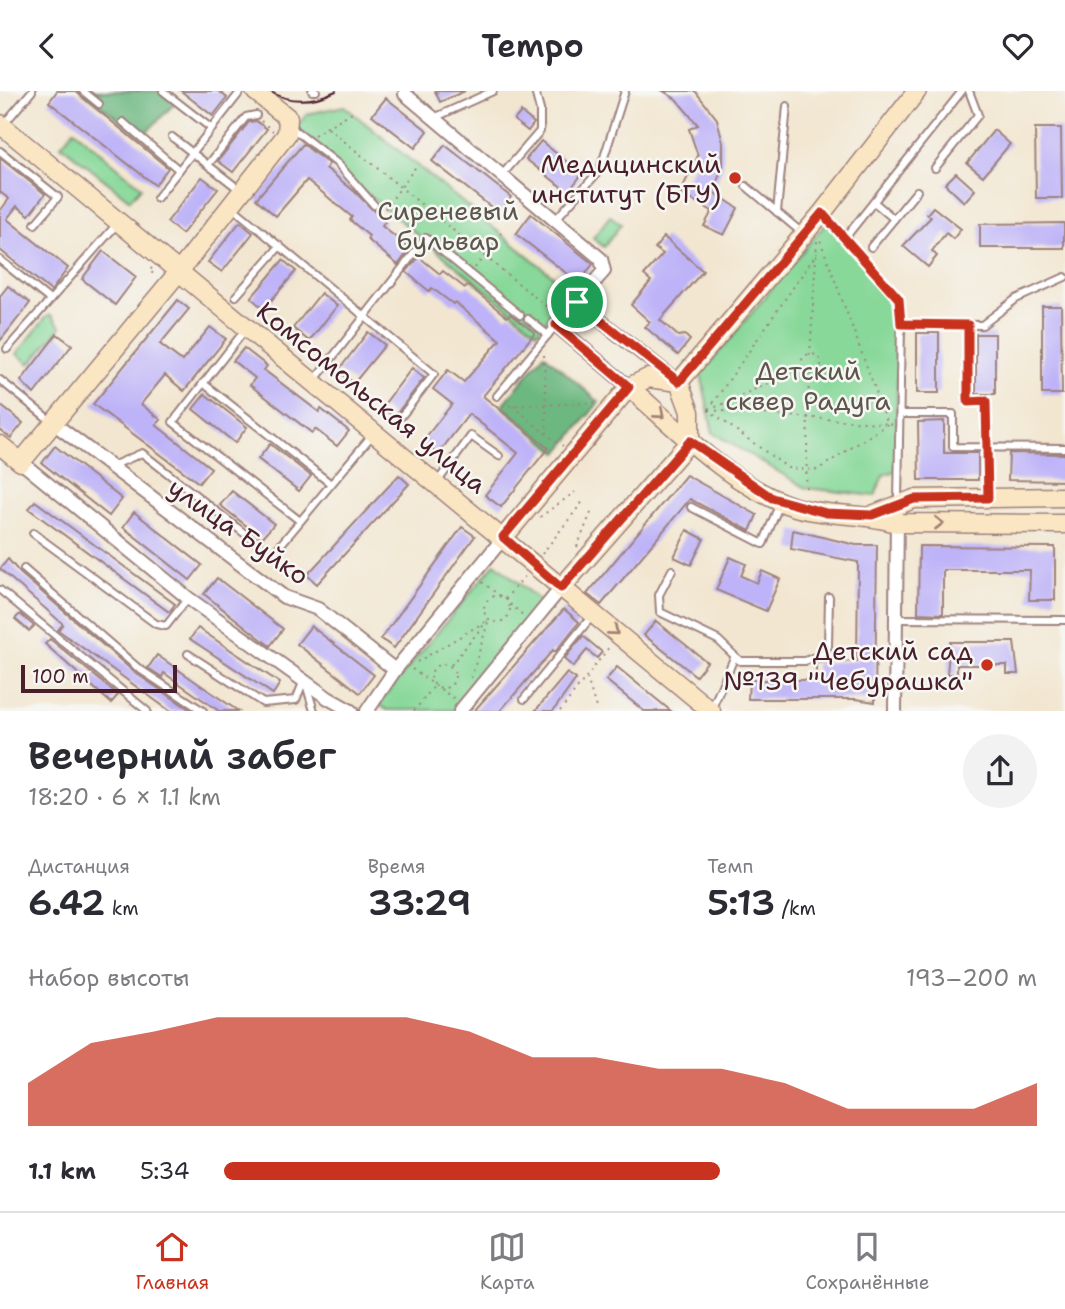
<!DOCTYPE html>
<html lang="ru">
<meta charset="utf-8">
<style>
:root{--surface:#fff;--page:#f2f2f3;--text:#2b2b33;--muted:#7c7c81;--line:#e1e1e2;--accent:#c8321e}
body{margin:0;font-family:"Shantell Sans",sans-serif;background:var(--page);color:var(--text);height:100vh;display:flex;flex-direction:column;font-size:26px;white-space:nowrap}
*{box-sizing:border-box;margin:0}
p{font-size:23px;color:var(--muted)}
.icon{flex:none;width:38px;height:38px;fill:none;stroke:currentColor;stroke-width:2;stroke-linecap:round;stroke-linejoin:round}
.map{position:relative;height:620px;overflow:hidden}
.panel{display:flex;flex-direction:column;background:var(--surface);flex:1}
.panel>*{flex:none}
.scale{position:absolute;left:21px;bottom:18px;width:156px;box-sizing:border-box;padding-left:7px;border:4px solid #4a1f2b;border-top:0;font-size:19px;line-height:24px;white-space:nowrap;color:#4a1f2b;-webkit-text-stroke:5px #f6f6f2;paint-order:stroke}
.pin{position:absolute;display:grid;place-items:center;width:60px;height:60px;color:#fff;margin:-30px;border:4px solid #fff;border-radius:50%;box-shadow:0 2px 7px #0007}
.round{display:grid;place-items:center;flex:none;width:74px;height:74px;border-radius:37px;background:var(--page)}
.head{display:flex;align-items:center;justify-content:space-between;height:119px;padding:0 28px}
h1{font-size:38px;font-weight:600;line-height:52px}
.stats{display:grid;grid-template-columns:repeat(3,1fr);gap:10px;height:119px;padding:7px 28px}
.stats div{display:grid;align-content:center}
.stats b{font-size:35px;font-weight:600}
.stats small{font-size:19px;font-weight:400}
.stats p{font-size:19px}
.chart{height:196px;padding:14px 28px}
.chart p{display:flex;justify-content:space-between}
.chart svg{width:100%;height:126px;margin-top:7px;fill:var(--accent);opacity:.7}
ul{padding:0 28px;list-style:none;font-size:23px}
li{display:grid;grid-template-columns:112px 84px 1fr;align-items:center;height:52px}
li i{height:18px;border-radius:9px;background:var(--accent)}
header{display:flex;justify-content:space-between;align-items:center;height:91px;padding:0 28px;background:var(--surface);font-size:32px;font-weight:600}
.dock{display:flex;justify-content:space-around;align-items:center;height:98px;border-top:2px solid var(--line);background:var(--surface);font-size:19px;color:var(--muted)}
.dock a{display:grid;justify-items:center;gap:4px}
.dock .on{color:var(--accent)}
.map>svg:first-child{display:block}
.green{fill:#87d899;stroke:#687c62;stroke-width:2}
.forest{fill:#6db881;stroke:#5c6c56;stroke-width:2}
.building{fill:#beb3f8}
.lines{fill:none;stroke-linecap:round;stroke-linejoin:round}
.lane-casing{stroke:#9e827e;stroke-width:10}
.street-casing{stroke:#9e827e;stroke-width:16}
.secondary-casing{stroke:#9e827e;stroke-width:21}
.path{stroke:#9e827e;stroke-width:2;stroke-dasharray:2 5;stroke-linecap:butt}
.lane{stroke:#fff;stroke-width:6}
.street{stroke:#fff;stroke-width:12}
.secondary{stroke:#fbe6c3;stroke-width:18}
.tram{stroke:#4a1f2b;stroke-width:2}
.oneway{stroke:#a28277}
.route-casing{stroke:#fff;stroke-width:14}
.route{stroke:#c8321e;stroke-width:9}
.poi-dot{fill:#c8321e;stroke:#f6f6f2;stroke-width:2.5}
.labels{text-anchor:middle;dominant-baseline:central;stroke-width:5;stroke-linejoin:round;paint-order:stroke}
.poi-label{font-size:26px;fill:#4a1f2b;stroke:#f6f6f2;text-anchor:end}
.park-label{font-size:26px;fill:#5c564c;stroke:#f6f6f2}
.street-label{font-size:26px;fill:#4a1f2b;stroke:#f6f6f2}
</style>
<header><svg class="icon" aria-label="back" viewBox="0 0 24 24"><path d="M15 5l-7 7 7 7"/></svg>Tempo<svg class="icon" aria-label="heart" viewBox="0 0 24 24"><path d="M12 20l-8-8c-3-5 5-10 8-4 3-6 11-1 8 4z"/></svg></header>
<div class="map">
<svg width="1065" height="620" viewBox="0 0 1065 620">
<rect width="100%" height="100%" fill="#f6f6f2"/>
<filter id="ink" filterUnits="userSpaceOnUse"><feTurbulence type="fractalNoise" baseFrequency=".0143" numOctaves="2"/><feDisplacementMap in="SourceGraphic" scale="14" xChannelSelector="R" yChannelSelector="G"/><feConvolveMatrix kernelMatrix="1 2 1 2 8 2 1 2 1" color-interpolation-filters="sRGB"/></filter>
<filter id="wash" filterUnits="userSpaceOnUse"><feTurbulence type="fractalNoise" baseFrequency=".00686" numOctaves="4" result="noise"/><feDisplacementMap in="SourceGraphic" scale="28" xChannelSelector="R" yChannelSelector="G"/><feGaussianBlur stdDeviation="1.57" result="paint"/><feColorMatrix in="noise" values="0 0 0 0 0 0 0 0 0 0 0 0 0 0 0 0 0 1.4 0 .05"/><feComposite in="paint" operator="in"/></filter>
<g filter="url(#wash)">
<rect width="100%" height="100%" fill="#f2e6d0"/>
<g class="green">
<polygon points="344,15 570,199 537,241 316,61 296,37 307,23"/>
<polygon points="74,39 141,96 130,109 61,54"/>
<polygon points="610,125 621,133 604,156 593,147"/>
<polygon points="827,131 898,210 896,380 883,384 875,405 806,397 713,342 701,283"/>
<polygon points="51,224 61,236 30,273 17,263 47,225"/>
<polygon points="495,472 543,513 459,619 387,619 378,613"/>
</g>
<g class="forest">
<polygon points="82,0 162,0 176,11 142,46"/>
<polygon points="544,263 599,311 558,362 502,315"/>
</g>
<g id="blocks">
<g class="building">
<polygon points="57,0 75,0 168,77 155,94 49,11"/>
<polygon points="181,0 219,0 227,7 213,25"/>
<polygon points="435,0 465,0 440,11"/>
<polygon points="663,0 695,0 717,28 723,52 723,75 713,101 738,117 724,144 704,135 712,120 680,102 698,65 689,38 698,34 676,8"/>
<polygon points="386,7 428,40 415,57 372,24"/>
<polygon points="521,21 534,32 528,40 514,29"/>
<polygon points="256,30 267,38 233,81 218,70 249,31"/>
<polygon points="1035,37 1061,37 1062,107 1036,107"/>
<polygon points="994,39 1010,53 983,85 967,72"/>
<polygon points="541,50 582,83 568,101 526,68"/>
<polygon points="303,53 329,73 326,77 355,101 385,131 382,135 410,158 398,174 367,148 369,145 350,129 352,126 307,89 276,125 256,108"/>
<polygon points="445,54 511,106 499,122 432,70"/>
<polygon points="0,67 45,103 29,124 17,115 7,128 68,177 51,200 0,159 0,120 9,108 0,101"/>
<polygon points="956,82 975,99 964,111 945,93"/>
<polygon points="202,86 218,98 182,143 167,131"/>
<polygon points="933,116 961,138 953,148 946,142 932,160 937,165 928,176 903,155 931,126 927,123"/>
<polygon points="531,123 593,173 579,192 516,143"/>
<polygon points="240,131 253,142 222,181 208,171"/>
<polygon points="1064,132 1064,157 980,157 980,133"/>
<polygon points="664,146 703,180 660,229 678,245 685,244 690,249 678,264 645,236 650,231 631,214 651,190 644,184 663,163 655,157"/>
<polygon points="103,160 136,186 115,214 82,188"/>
<polygon points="419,166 440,183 443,180 465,197 468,194 507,226 510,223 535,242 483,305 548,357 501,416 485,404 518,362 469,323 438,363 422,351 452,313 433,298 448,279 464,291 500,249 455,211 453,213 432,197 429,200 406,181"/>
<polygon points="283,169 296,180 264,218 251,207"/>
<polygon points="8,195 30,212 0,250 0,205"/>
<polygon points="321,202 337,215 309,250 293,237"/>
<polygon points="178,209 189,218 160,253 182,270 210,236 226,248 184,300 165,284 141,313 161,329 156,334 211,377 199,392 93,313"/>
<polygon points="1042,215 1061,215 1062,303 1042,303"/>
<polygon points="368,241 385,254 354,292 338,280"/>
<rect x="917" y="242" width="22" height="60"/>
<polygon points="57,243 72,254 34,303 21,290"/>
<rect x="976" y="243" width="19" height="60"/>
<polygon points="244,257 267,275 264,279 319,321 321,318 349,340 337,355 315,338 312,342 250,294 255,287 233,270"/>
<polygon points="412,277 424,287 394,326 382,316"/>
<polygon points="205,303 247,336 235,352 193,318"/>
<polygon points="0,314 23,332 11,347 0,339"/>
<polygon points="944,330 944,362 978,362 978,389 919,389 918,331"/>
<polygon points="270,353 311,385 299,400 258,368"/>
<polygon points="55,355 122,408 109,425 42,372"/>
<polygon points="1009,362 1065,363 1065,390 1008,389"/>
<polygon points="399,384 409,393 317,493 307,484"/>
<polygon points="686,384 757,424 750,440 690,408 601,514 587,503"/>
<polygon points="232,400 274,433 262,447 220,414"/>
<polygon points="35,410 175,513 169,521 29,418"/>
<polygon points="134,421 202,474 190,489 123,436"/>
<polygon points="462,436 475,445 394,557 381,548"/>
<polygon points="687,439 704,448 691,474 674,466"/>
<polygon points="793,439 856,454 877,454 875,611 856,608 748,608 749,589 816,589 816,572 857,570 858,471 791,458"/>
<polygon points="919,455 1055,456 1055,509 1029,509 1030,479 943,479 943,523 918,522"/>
<polygon points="730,466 746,473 741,485 757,492 762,480 780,488 766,520 716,499"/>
<polygon points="8,468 20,482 134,581 192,620 170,620 58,539 63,533 0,478"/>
<polygon points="217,487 283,538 270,555 204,503"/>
<polygon points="564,518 579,531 555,561 553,559 500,620 474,620"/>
<polygon points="20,523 34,535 29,540 15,528"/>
<polygon points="656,530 707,571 696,585 644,544"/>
<polygon points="311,535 374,584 360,602 297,553"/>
<polygon points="198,537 280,592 273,603 190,548"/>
<polygon points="583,545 602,561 597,567 587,559 573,576 564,568"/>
<polygon points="50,548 118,604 111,612 45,553"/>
<polygon points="950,551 1014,551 1018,583 1007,583 1007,574 957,574 957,583 947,583"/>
<polygon points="157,564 238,620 219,620 164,582 162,586 148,577"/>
<polygon points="617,576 671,620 644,620 606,589"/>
<polygon points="567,582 576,588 553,620 535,620"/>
</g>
</g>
</g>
<g filter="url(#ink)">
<use href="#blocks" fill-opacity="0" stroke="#9e827e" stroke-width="2"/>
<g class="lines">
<defs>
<g id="lane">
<polyline points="83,0 99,13"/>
<polyline points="163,0 212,38"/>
<polyline points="312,0 316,0"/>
<polyline points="434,27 493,0"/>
<polyline points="123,31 179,79"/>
<polyline points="4,33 32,0"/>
<polyline points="292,37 338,73 374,114"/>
<polyline points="172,46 208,74"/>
<polyline points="0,60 58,106 35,133"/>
<polyline points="935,77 978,24 969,0"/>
<polyline points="502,84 540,40 540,19 535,0"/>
<polyline points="746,95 801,141"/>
<polyline points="240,99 208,74 246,26 256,24"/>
<polyline points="157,107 241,0"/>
<polyline points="232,116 434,283 400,327"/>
<polyline points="777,121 787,15"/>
<polyline points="824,123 899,208 901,233"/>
<polyline points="894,128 917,100"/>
<polyline points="555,129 600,79 625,0"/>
<polyline points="845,147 962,0"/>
<polyline points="871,156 894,128 874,111"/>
<polyline points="0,169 50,209"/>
<polyline points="236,205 280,155"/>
<polyline points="528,228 548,244"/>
<polyline points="968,234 968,311 986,310 988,406"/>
<polyline points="245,239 173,331 300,430"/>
<polyline points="7,258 117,133"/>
<polyline points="0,289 51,330"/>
<polyline points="314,290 426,147 520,224"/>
<polyline points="203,292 331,393"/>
<polyline points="497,305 556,234"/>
<polyline points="900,323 953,323 953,356 1065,357"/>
<polyline points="112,375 142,362 272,464 373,343"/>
<polyline points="438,390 471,345 499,365"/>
<polyline points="898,410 901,233 982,234 1016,208 1065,186"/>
<polyline points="691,416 763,453 780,412"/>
<polyline points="33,442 156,533 166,535 188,507"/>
<polyline points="24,478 138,577 203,620"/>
<polyline points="672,479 659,504 660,521 718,549 740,570 805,570 825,562 828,555 829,506"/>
<polyline points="0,499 147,620"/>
<polyline points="896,528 1065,529"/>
<polyline points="188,563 263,612 296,609 304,589"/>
<polyline points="306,593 314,620"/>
<polyline points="524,608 592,525"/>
<polyline points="712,617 734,567"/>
</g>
<g id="street">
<polyline points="405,3 601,168 604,180 556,234 629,296"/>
<polyline points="577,211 678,291"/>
<polyline points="52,331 284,506 318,518 395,579 367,620"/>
<polyline points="21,371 188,507 328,607 351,620"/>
<polyline points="395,579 504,446"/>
<polyline points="460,620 561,497"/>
<polyline points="895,620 897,427"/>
</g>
<g id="secondary">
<polyline points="0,33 711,620"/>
<polyline points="679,291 822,122 917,0"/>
<path d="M629 296C676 337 734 397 795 416 829 426 863 421 896 432L1065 433"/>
<polyline points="0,354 21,371 181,178 287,43 288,27 255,0"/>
<polyline points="872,424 914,408 1065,406"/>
<polyline points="504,446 629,296 648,287 679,291 690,321 690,350 561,497"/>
</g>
</defs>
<use href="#lane" class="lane-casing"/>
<use href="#street" class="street-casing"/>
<use href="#secondary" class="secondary-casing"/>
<g class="path">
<polyline points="261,30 273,40"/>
<polyline points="328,37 552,220"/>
<polyline points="314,44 352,21"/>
<polyline points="385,118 417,74"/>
<polyline points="152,177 149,180 156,184"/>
<polyline points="475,177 501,142"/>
<circle cx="811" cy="273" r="10"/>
<polyline points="544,264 547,344 563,355"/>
<polyline points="810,264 817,150"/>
<polyline points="502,315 598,312"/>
<polyline points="513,315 546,343"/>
<polyline points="709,318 817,162"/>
<polyline points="708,319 788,377 817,379 888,333 820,149"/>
<polyline points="709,319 892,333"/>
<polyline points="709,319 802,277"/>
<polyline points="806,397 809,283"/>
<polyline points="540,426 575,401"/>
<polyline points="577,456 593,417"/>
<polyline points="542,463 584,409"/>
<polyline points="482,491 500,505"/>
<circle cx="497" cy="518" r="13"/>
<polyline points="505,508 526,484"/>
<polyline points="510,513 524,525"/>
<polyline points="417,571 488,529"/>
<circle cx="443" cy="585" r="12"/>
<polyline points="451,574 487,530"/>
<polyline points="412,578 456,609"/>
<polyline points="471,587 489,528"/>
<polyline points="587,587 597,620"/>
<polyline points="414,620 435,594"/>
<polyline points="560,620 610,555"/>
</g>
<use href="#lane" class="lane"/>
<use href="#street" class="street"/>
<use href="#secondary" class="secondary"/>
<path class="tram" d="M269 0C291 13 313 11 336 0"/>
</g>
<defs><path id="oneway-chevron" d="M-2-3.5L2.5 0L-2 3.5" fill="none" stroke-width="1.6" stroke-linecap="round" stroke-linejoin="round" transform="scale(1.75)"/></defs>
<g class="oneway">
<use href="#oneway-chevron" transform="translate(660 323) rotate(41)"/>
<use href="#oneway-chevron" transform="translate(939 432)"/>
<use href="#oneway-chevron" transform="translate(614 540) rotate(40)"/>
</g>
</g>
<g class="lines" filter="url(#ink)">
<defs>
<polygon id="route" points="822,122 899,208 901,233 968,234 968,311 986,310 988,407 914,408 872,424 826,422 772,407 690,350 561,497 503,446 629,296 556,234 577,211 679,291"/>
</defs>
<use href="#route" class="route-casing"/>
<use href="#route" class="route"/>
</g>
<g class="poi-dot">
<circle cx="735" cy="87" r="7"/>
<circle cx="987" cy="574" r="7"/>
</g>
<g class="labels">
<g class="poi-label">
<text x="721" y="72">Медицинский<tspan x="721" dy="30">институт (БГУ)</tspan></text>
<text x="973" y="559">Детский сад<tspan x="973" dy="30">№139 "Чебурашка"</tspan></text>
</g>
<g class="park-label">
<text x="448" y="119">Сиреневый<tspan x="448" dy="30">бульвар</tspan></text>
<text x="808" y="279">Детский<tspan x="808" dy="30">сквер Радуга</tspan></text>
</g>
<g class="street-label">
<text transform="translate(372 306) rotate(39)">Комсомольская улица</text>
<text transform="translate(239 440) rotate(35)">улица Буйко</text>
</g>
</g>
</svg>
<div class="scale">100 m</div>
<div class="pin" style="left:577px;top:211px;background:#1e9e55"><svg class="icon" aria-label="arrive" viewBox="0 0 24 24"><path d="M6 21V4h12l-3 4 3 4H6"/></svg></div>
</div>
<section class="panel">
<div class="head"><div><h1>Вечерний забег</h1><p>18:20 · 6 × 1.1 km</p></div><a class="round"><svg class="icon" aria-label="share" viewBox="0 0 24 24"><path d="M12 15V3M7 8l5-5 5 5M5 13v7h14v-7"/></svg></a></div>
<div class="stats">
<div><p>Дистанция</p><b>6.42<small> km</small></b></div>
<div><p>Время</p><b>33:29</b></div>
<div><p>Темп</p><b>5:13<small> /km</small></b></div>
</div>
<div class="chart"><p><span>Набор высоты</span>193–200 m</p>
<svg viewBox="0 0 160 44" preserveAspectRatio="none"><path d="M0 44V29L10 15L20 11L30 6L40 6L50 6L60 6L70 11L80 20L90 20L100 24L110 24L120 29L130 38L140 38L150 38L160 29V44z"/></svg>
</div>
<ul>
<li><b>1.1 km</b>5:34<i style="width:61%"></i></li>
</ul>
</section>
<nav class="dock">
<a class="on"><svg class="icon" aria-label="home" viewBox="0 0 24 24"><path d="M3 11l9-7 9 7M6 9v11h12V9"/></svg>Главная</a>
<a><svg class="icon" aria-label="map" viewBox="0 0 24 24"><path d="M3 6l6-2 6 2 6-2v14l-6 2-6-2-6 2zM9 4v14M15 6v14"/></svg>Карта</a>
<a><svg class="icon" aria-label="saved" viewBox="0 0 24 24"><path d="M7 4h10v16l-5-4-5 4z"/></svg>Сохранённые</a>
</nav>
